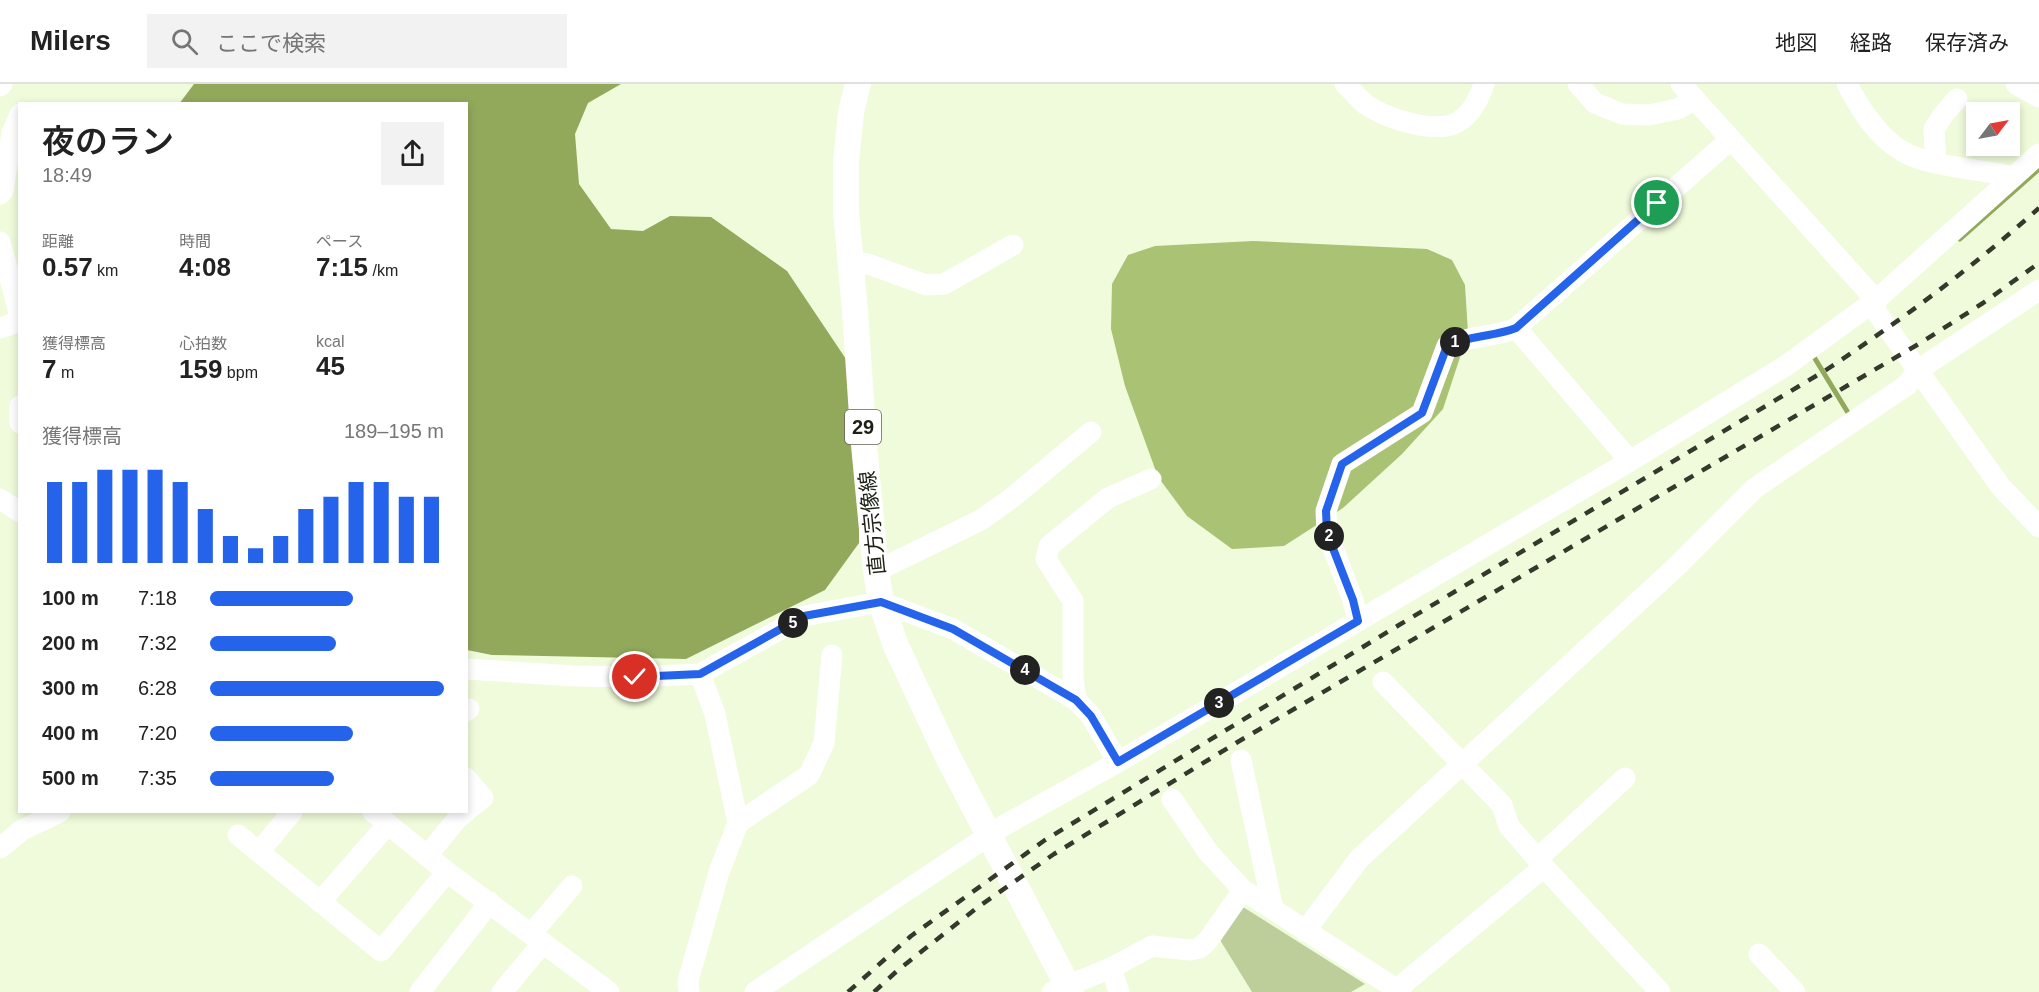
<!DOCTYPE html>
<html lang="ja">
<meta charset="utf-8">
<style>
:root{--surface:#fff;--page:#f2f2f2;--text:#222;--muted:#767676;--line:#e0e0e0;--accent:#2563eb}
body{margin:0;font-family:Helvetica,"Noto Sans JP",sans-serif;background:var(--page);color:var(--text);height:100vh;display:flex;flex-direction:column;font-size:22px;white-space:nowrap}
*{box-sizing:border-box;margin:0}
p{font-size:20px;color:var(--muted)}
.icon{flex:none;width:33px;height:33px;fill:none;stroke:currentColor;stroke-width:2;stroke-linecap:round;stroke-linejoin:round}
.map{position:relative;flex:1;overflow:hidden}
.drawer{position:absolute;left:18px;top:18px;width:450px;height:711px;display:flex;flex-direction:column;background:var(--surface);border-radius:0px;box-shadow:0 3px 9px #0003}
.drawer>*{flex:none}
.needle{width:39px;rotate:58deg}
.fabs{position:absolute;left:1966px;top:18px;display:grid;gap:12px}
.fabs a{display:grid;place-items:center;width:54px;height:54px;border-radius:0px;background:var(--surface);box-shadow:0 3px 9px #0003;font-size:30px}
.pin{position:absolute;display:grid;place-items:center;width:51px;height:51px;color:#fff;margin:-26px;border:3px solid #fff;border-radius:50%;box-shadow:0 2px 6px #0007}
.km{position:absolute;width:30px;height:30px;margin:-15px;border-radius:50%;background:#222;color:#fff;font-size:16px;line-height:30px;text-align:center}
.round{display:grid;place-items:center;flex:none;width:63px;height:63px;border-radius:0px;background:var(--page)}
.headline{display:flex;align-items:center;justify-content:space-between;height:102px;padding:0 24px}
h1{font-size:33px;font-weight:600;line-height:45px}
.metrics{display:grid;grid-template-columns:repeat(3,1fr);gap:9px;height:102px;padding:6px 24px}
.metrics div{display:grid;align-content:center}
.metrics b{font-size:26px;font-weight:600}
.metrics small{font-size:16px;font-weight:400}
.metrics p{font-size:16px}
.chart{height:168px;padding:12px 24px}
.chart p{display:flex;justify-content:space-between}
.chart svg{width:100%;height:108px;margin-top:6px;stroke:var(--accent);stroke-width:6}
ul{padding:0 24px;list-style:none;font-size:20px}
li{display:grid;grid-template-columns:96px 72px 1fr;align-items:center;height:45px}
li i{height:15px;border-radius:8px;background:var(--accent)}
header{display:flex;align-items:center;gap:36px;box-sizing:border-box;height:84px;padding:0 30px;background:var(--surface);border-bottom:2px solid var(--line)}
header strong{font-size:28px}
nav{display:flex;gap:33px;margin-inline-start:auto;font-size:21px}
.search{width:420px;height:54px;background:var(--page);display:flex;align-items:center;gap:15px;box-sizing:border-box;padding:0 21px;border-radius:0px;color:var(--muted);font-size:22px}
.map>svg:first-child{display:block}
.green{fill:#bdce9b}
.forest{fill:#aac274}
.water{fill:#92a95c}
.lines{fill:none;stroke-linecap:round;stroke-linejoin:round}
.stream{stroke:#92a95c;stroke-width:5}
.minor{stroke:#fff;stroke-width:21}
.major{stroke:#fff;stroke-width:26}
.rail{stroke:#34392b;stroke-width:4.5;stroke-dasharray:10 10;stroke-linecap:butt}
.route-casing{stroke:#fff;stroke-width:12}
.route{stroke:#2563eb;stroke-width:8}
.labels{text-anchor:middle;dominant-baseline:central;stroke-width:4.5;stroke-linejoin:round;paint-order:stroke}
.shield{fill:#fff;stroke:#61645b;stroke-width:1.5}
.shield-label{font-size:20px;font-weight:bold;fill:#1d2115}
.street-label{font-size:21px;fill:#1d2115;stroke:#fff}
</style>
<header>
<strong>Milers</strong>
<div class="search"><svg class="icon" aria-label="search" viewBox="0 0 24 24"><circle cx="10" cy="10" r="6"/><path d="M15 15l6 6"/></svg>ここで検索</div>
<nav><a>地図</a><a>経路</a><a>保存済み</a></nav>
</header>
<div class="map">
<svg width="2039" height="908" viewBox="0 0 2039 908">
<rect width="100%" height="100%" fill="#f0fbdb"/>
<polygon class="green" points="1243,823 1365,900 1351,908 1252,908 1220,856"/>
<polygon class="forest" points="1253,157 1427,165 1452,176 1465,201 1468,249 1443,325 1402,370 1343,424 1284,462 1232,465 1187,432 1158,393 1125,302 1111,245 1112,200 1128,171 1155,162"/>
<polygon class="water" points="194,0 621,0 588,19 575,50 579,100 611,145 643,147 670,132 711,133 787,187 854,287 860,356 859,459 825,506 686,575 492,571 467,566 466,20 179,20"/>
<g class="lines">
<g class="stream">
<polyline points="1960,155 2039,85"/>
<polyline points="1814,273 1850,332"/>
</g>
<g class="minor">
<path d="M1345 0C1352 6 1358 14 1365 20 1385 34 1431 49 1454 40 1470 33 1479 15 1484 0"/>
<polyline points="1578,0 1595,19 1622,30 1649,31 1678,25 1694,15"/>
<polyline points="1681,0 1876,216 1875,226 2001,403 2039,443"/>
<path d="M1847 0C1860 25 1877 52 1902 67 1928 83 1981 85 2013 93"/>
<polyline points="2016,0 2039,13"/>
<polyline points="0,2 2,0"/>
<polyline points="1936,79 1934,45 1943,31 1957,15"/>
<polyline points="0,110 3,107 12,49 20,30"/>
<polyline points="0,158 20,232"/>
<polyline points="851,177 868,180 926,201 944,200 1013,161"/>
<polyline points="0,244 20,237"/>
<polyline points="1516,244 1630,377"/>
<polyline points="20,322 20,339"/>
<polyline points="0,415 20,428"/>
<polyline points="876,487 981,436 1013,413 1091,348"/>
<path d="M1358 537 1353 516 1327 449 1326 427 1342 380 1422 329 1447 262C1469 251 1494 254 1516 244L1730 56"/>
<polyline points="466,585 574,592 635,593 700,590 804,532 881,518 953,545 1076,616 1091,632 1118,678"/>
<polyline points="1383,598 1502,721 1509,742 1544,783"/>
<polyline points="1076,616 1073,593 1073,517 1046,475 1049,462 1108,414 1151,395"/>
<polyline points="466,627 469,625"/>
<polyline points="1241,676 1273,825"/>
<polyline points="466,694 483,714 466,727"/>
<polyline points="1172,715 1208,768 1243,806 1401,908"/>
<polyline points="373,728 447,788 609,908"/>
<polyline points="738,739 809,691 824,659 832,571"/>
<polyline points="238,751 381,867 447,788"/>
<polyline points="0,764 22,746 60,728"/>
<polyline points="259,768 292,728"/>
<polyline points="427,772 457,735 466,728"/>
<polyline points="1537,775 1625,694"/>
<polyline points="320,818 388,740"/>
<polyline points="1305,847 1359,775 1677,482 1755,404 1907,301 1918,286 2039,206"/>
<polyline points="531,850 572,802"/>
<polyline points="1759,870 1795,908"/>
<polyline points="1111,884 1119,908"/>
<polyline points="1397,905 1544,783 1660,908"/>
<polyline points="420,908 490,818"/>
<polyline points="502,908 543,859"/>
<polyline points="689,908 688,897 719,788 738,739 715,630 700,590"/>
<polyline points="755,908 1003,742 1118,678 1358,537 1630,377 1787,281 1876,216 2039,70"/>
<polyline points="1052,908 1111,884 1152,862 1190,866 1200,864 1209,855 1243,806"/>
</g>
<polyline class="major" points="858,0 851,28 846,78 846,127 855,227 864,361 876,487 881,518 896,562 948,673 1071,908"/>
<g class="rail">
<path d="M848 908 911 852 1045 756 1399 541 1826 286C1900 237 1972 184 2039 124"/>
<polyline points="874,908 898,886 978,823 1054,770 1236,659 1922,258 1983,219 2039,179"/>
</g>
</g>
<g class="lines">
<defs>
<path id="route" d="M635 593 700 590 804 532 881 518 953 545 1076 616 1091 632 1118 678 1358 537 1353 516 1327 449 1326 427 1342 380 1422 329 1447 262C1469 251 1494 253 1516 244L1657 119"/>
</defs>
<use href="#route" class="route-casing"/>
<use href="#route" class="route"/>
</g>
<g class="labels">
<rect class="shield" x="845" y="326" width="36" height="34" rx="4.5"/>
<g class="shield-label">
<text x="863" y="343">29</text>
</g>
<g class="street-label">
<text transform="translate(872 439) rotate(-96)">直方宗像線</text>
</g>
</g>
</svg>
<div class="fabs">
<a><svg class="needle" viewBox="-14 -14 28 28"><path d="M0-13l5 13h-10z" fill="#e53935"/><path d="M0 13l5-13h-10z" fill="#767676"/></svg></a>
</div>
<div class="pin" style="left:1657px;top:119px;background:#1e9e55"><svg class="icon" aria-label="arrive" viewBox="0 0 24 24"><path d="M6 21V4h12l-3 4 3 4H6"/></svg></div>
<div class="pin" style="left:635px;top:593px;background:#d93025"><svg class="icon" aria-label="check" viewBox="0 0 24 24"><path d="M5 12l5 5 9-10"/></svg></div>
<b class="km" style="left:1455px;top:258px">1</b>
<b class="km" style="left:1329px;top:452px">2</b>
<b class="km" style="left:1219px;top:619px">3</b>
<b class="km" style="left:1025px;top:586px">4</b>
<b class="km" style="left:793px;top:539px">5</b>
<section class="drawer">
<div class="headline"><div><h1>夜のラン</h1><p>18:49</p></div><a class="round"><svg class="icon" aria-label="share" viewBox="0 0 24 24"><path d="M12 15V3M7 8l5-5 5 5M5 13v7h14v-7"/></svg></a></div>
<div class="metrics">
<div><p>距離</p><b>0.57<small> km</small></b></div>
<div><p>時間</p><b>4:08</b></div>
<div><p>ペース</p><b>7:15<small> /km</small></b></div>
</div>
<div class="metrics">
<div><p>獲得標高</p><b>7<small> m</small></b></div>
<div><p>心拍数</p><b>159<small> bpm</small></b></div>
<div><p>kcal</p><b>45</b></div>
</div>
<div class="chart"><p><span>獲得標高</span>189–195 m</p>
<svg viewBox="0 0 160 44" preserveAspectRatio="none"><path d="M5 44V11M15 44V11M25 44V6M35 44V6M45 44V6M55 44V11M65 44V22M75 44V33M85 44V38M95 44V33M105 44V22M115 44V17M125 44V11M135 44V11M145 44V17M155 44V17"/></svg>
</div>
<ul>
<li><b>100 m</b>7:18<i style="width:61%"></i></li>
<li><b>200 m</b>7:32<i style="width:54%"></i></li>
<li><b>300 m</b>6:28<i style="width:100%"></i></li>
<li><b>400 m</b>7:20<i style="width:61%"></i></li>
<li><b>500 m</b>7:35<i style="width:53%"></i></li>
</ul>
</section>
</div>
